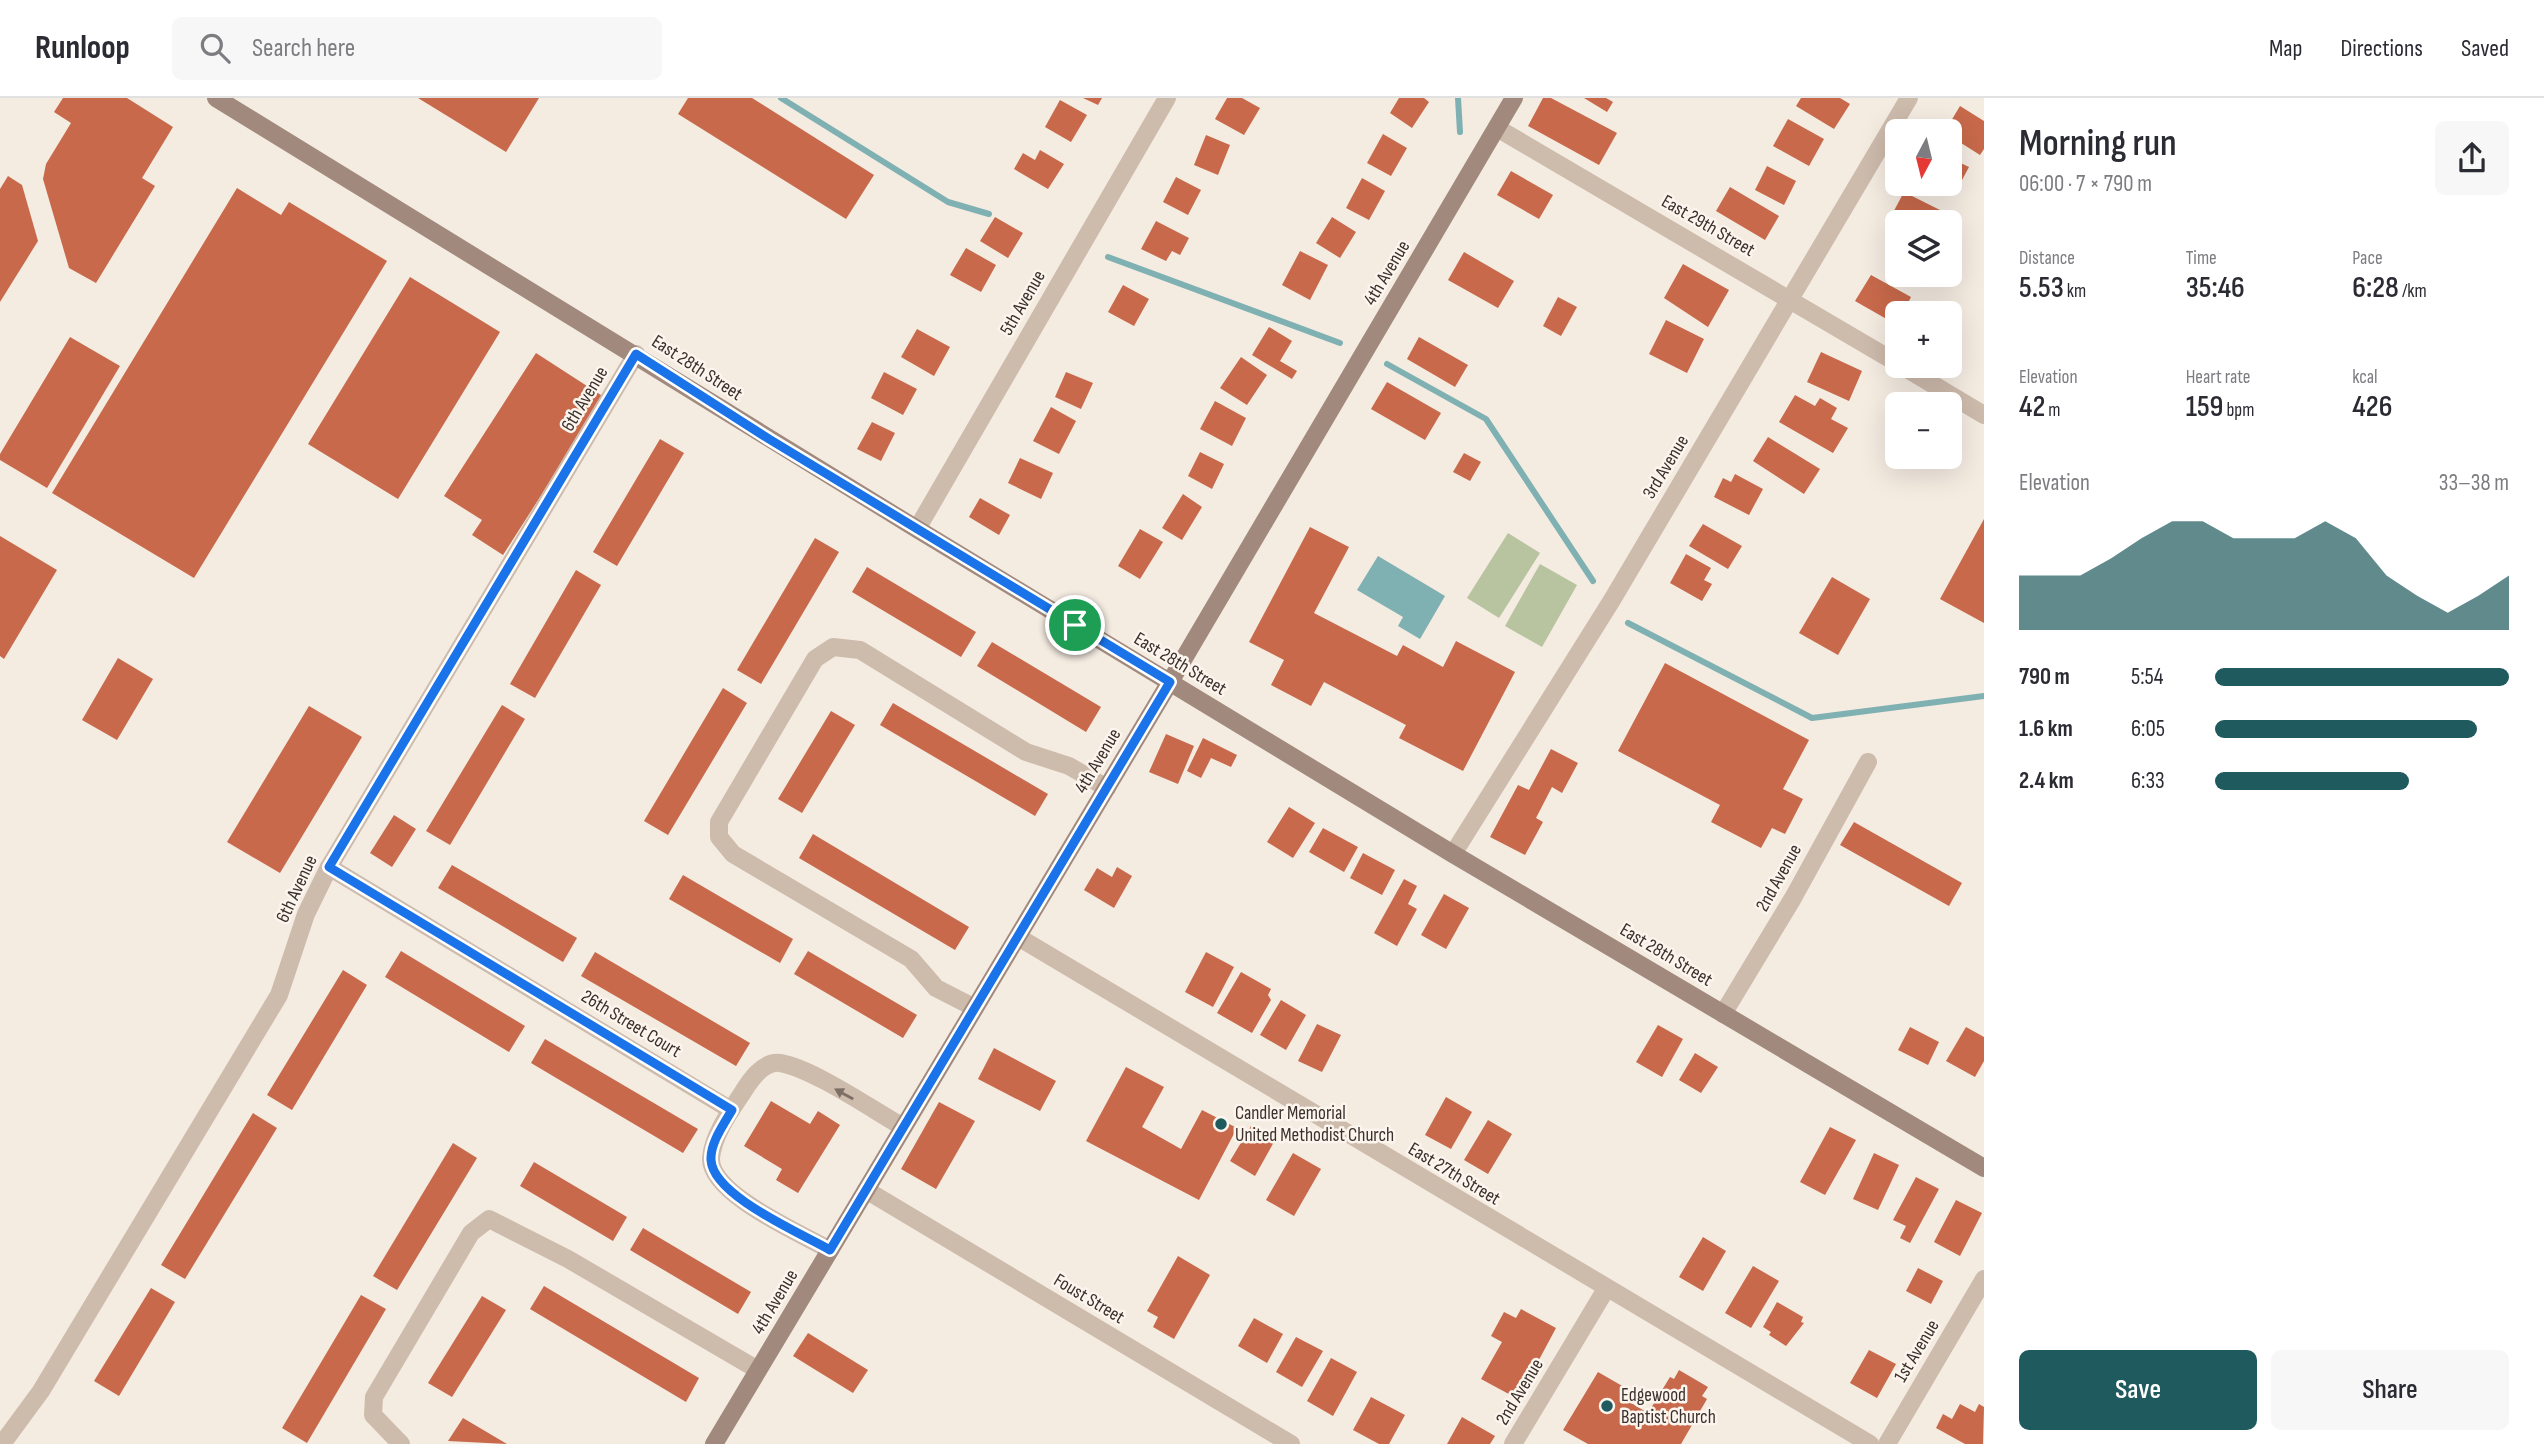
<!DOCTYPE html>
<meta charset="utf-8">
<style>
:root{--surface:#fff;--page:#f7f7f7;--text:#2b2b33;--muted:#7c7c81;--line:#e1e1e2;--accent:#1f5a5e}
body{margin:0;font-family:"Sofia Sans Condensed",sans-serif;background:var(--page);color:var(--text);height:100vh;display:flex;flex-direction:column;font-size:26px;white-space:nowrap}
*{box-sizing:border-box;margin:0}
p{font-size:23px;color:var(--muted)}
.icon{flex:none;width:38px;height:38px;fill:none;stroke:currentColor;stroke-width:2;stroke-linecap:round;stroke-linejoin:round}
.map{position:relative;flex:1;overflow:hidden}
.panel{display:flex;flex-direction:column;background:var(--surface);width:560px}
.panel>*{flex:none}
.needle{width:46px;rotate:187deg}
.buttons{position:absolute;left:1885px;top:21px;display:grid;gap:14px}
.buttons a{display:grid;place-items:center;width:77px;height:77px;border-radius:10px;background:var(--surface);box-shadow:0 7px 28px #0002;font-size:35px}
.pin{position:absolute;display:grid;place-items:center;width:60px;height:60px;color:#fff;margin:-30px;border:4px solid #fff;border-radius:50%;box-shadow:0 2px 7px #0007}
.round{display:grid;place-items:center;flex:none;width:74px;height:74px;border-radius:10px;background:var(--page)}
.overview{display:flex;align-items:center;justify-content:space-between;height:119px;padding:0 35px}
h1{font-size:38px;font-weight:600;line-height:52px}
.metrics{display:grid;grid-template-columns:repeat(3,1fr);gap:10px;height:119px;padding:7px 35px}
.metrics div{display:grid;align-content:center}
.metrics b{font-size:30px;font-weight:600}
.metrics small{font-size:19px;font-weight:400}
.metrics p{font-size:19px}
.chart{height:196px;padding:14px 35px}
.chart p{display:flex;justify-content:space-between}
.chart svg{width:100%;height:126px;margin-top:7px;fill:var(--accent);opacity:.7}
.action{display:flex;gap:14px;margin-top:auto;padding:14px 35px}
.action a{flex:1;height:80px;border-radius:10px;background:var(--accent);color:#fff;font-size:28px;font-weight:600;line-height:80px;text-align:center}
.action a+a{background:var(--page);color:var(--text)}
ul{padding:0 35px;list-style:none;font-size:23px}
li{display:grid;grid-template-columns:112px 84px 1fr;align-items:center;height:52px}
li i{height:18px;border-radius:9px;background:var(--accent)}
header{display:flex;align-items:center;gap:42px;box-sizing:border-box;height:98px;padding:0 35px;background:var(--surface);border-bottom:2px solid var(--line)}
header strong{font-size:33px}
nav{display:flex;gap:38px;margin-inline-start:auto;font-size:24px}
.search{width:490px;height:63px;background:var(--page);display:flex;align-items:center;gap:18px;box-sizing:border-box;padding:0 24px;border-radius:10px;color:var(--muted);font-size:26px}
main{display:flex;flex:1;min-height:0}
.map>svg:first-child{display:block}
.green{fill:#b8c4a0}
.water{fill:#7fb0b2}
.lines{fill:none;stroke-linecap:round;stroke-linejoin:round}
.stream{stroke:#7fb0b2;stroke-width:6}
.building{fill:#c8694b}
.street{stroke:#cdbbac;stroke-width:18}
.secondary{stroke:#a18a7d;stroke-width:18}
.oneway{fill:#7d6f65}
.route-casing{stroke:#fff;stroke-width:14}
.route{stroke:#1a73e8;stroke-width:9}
.poi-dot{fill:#1f5a5e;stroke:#fbf5ee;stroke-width:2.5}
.labels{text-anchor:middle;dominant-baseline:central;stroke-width:5;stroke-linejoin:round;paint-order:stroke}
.street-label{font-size:19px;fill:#3b302b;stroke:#fbf5ee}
.poi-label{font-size:19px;fill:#3b302b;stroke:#fbf5ee;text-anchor:start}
</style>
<header>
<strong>Runloop</strong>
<div class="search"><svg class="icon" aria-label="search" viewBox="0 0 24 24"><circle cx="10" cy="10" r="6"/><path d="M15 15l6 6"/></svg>Search here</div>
<nav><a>Map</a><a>Directions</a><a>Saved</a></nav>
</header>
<main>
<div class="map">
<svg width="1984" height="1346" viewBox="0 0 1984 1346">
<rect width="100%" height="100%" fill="#f4ebe1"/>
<g class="green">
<polygon points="1508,435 1540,455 1499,520 1467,500"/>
<polygon points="1540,466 1577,487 1542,549 1505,528"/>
</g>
<polygon class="water" points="1378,458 1445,498 1420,541 1398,528 1403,519 1357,492"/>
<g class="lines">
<g class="stream">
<polyline points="781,0 948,104 989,116"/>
<polyline points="1458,0 1460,34"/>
<polyline points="1108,159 1340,245"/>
<polyline points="1387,266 1486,321 1593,483"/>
<polyline points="1628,525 1812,620 1984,598"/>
</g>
</g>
<g class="building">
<polygon points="63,0 127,0 173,29 142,80 155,88 96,185 69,170 43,81 46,66 71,25 54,14"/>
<polygon points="418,0 539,0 506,54"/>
<polygon points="688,0 752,0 874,77 846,121 678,16"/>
<polygon points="1083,0 1102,0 1098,7"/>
<polygon points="1227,0 1242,0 1260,10 1244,37 1215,21"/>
<polygon points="1399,0 1424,0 1429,4 1412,30 1390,15"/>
<polygon points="1543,0 1551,0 1617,35 1599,67 1528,28"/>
<polygon points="1584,0 1606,0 1613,4 1607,14"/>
<polygon points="1801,0 1840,0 1850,6 1834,31 1796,8"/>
<polygon points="1060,2 1087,17 1071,44 1045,29"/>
<polygon points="1960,8 1984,23 1984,51 1980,57 1950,38 1950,33 1945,33"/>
<polygon points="1788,21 1824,41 1809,68 1773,48"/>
<polygon points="1383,36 1407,50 1391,78 1367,65"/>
<polygon points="1206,37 1230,47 1218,77 1194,67"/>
<polygon points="1040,52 1064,66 1048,91 1014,71 1023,55 1035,62"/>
<polygon points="1950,60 1969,69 1955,95 1938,86 1950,86"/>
<polygon points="1767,68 1796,83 1784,107 1755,92"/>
<polygon points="1511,73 1553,97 1539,121 1497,97"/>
<polygon points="8,78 22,87 38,143 0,204 0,91"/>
<polygon points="1176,79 1201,92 1188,117 1163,104"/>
<polygon points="1362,80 1385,93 1369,122 1346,110"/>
<polygon points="1730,89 1779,118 1765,142 1716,113"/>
<polygon points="237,90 281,117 289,104 387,163 194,480 52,395"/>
<polygon points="1904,94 1940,112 1934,124 1897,126 1889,122"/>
<polygon points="995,119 1023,135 1008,160 980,143"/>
<polygon points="1332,119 1356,134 1340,160 1316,145"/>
<polygon points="1156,123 1189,140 1180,157 1172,153 1166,163 1141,151"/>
<polygon points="966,150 996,167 981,194 950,177"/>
<polygon points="1300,153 1328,167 1310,202 1282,187"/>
<polygon points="1464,154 1514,183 1498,210 1448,182"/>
<polygon points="1683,166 1729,192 1708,229 1664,200"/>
<polygon points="1871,177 1911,199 1908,205 1926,215 1897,215 1897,227 1855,203"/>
<polygon points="410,179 500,234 398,401 308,346"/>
<polygon points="1123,187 1149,201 1134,228 1108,214"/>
<polygon points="1558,199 1577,209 1561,238 1543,228"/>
<polygon points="1666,222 1704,241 1687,275 1649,256"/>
<polygon points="1269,229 1292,243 1280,263 1297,273 1292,281 1252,257"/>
<polygon points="917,231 950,249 934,278 901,259"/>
<polygon points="70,239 120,268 47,390 0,362 0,356"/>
<polygon points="1419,239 1468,267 1455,289 1407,261"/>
<polygon points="1821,254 1862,273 1849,303 1807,284"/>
<polygon points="536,255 604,299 503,457 472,437 482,422 444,398"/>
<polygon points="1241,259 1267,277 1247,307 1220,290"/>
<polygon points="884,274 917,291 903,317 871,300"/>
<polygon points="1066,274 1093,285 1081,311 1055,299"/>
<polygon points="1387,284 1441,315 1425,342 1371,311"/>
<polygon points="1795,297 1815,308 1820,300 1837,310 1831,321 1848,330 1833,355 1779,324"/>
<polygon points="1215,303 1246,320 1232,348 1200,331"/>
<polygon points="1051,309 1076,323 1059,356 1033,343"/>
<polygon points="872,324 895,335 881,363 857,351"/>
<polygon points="1768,339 1820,371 1804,396 1753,363"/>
<polygon points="660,341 684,355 617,468 593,454"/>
<polygon points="1200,354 1224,366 1212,391 1188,378"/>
<polygon points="1464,355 1481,364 1470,383 1453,374"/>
<polygon points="1020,360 1053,375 1041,401 1008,385"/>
<polygon points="1735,376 1763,391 1749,417 1714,399 1723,380 1731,384"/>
<polygon points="1183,396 1202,409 1182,442 1162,430"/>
<polygon points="980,400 1010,417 999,437 969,419"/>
<polygon points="1984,421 1984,525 1940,501"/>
<polygon points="1703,426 1742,448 1728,471 1689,448"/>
<polygon points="1310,429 1349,449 1314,515 1397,558 1403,547 1443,569 1456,543 1515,574 1463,673 1399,640 1406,627 1324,584 1311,608 1271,587 1284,562 1249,544"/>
<polygon points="1140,431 1163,444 1140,481 1118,468"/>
<polygon points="0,438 57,472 4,561 0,558"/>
<polygon points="815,440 839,454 761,586 737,572"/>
<polygon points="1686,456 1711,470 1704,482 1712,486 1702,503 1670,485"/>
<polygon points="867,469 976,534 961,559 852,494"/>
<polygon points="576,472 601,487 535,600 510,586"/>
<polygon points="1832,479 1870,501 1838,557 1799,535"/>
<polygon points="992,544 1101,609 1086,634 977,568"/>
<polygon points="118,560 153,581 117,642 82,622"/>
<polygon points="1665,565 1809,642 1783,691 1803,701 1785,736 1772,730 1761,750 1711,724 1720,707 1618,653"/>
<polygon points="723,590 747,605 668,737 644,723"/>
<polygon points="893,605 1048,696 1035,718 880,627"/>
<polygon points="502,607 525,621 450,747 426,733"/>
<polygon points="309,608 362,639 280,775 227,744"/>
<polygon points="831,613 855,627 802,715 778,701"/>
<polygon points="1166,636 1194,648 1178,686 1149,674"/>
<polygon points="1203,640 1237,657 1231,669 1211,660 1201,680 1187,673"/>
<polygon points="1551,651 1578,665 1562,695 1552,689 1536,720 1543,724 1525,757 1490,739 1518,687 1529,692"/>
<polygon points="1289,709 1315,725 1293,760 1267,744"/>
<polygon points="394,717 416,731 392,769 370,755"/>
<polygon points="1854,724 1962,785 1949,808 1840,747"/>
<polygon points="1323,730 1358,749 1344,774 1309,754"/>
<polygon points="813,736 969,829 955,852 799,760"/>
<polygon points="1363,755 1395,772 1382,797 1350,780"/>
<polygon points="452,767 577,840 563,864 438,790"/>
<polygon points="1117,769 1132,778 1114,810 1084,792 1097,770 1112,779"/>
<polygon points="683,777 793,841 780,865 669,801"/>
<polygon points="1404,781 1417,788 1408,806 1417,811 1397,848 1374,835"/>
<polygon points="1444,796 1469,810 1446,851 1421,837"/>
<polygon points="401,853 525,928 509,954 385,879"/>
<polygon points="808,853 917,917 903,940 794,876"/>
<polygon points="595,854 750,945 736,968 581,878"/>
<polygon points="1206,854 1234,869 1213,909 1185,894"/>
<polygon points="343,872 367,887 292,1012 267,997"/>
<polygon points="1241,874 1271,891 1268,897 1271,902 1252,935 1217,915"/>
<polygon points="1281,902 1306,917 1286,952 1260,937"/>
<polygon points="1317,926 1341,937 1322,974 1298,963"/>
<polygon points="1658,927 1683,941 1662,979 1636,964"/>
<polygon points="1910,929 1939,944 1928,967 1898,952"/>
<polygon points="1966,929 1984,939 1984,963 1975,979 1946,963"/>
<polygon points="545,941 698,1031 683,1055 531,965"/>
<polygon points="994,950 1056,983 1040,1013 978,981"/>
<polygon points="1695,955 1718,969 1701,995 1679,982"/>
<polygon points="1126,969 1164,989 1142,1029 1181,1051 1202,1012 1237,1030 1199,1102 1086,1043"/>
<polygon points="1446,999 1472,1014 1451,1051 1425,1037"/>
<polygon points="771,1003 810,1026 818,1013 840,1027 798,1095 776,1082 782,1071 744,1048"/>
<polygon points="939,1004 975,1023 936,1091 901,1071"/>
<polygon points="253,1015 277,1030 185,1181 161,1167"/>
<polygon points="1488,1022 1512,1036 1488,1076 1464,1062"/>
<polygon points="1251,1028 1275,1042 1255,1078 1230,1063"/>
<polygon points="1830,1029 1856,1042 1825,1097 1800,1084"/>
<polygon points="453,1045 477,1060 397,1192 373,1178"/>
<polygon points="1293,1055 1321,1071 1294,1118 1266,1102"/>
<polygon points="1874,1055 1899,1067 1878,1112 1853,1101"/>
<polygon points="534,1064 627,1119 613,1143 520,1088"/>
<polygon points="1916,1079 1939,1091 1910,1145 1900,1140 1906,1128 1893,1122"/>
<polygon points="1956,1102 1982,1115 1960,1158 1934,1144"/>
<polygon points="643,1130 751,1194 738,1216 630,1152"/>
<polygon points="1703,1139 1726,1153 1703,1193 1679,1179"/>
<polygon points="1178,1158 1210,1177 1174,1241 1153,1229 1158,1219 1147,1213"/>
<polygon points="1753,1168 1779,1183 1751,1230 1725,1215"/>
<polygon points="1918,1170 1943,1183 1931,1206 1906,1193"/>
<polygon points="544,1188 699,1280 686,1304 530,1211"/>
<polygon points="151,1190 175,1204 119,1298 94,1283"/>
<polygon points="361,1197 386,1211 307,1345 282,1330"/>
<polygon points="482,1198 506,1212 452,1299 428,1285"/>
<polygon points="1777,1204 1803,1219 1801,1224 1804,1225 1786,1248 1769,1237 1771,1234 1763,1229"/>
<polygon points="1521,1211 1556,1230 1518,1301 1481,1281 1502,1244 1491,1238 1504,1214 1516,1220"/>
<polygon points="1254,1220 1283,1236 1267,1265 1238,1248"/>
<polygon points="808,1235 868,1272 853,1295 793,1258"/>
<polygon points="1296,1239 1323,1253 1302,1289 1276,1274"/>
<polygon points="1869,1252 1896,1266 1877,1300 1850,1285"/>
<polygon points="1331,1260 1357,1274 1333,1318 1307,1303"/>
<polygon points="1679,1272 1708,1289 1702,1298 1707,1301 1681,1346 1588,1346 1563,1332 1598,1274 1631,1293 1626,1302 1648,1315 1670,1279 1674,1281"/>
<polygon points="1371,1299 1405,1317 1389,1346 1379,1346 1353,1332"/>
<polygon points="1960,1306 1975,1314 1979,1306 1984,1309 1983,1346 1965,1346 1936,1330 1943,1316 1952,1321"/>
<polygon points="1462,1319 1495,1338 1490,1346 1447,1346"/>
<polygon points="463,1320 507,1346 448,1343"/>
</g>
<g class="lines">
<g class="street">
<polyline points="1497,30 1897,265"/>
<polyline points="1902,268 1984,317"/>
<polyline points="917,431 1167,0"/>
<polyline points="1453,756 1612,502 1909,0"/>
<polyline points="329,769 731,1012"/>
<polyline points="1018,839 1870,1346"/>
<polyline points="975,910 936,890 911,861 733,756 719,739 719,724 815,561 833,549 860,552 1026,654 1069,668 1107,690"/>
<polyline points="1723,916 1793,800 1868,664"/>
<polyline points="866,1092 1291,1346"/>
<path d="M830 1152C802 1136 709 1096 711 1060 713 1038 729 1015 741 997 749 984 762 963 780 965 812 970 873 1012 903 1029"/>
<polyline points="2,1346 41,1293 279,897 306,816 329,769 636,256"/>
<polyline points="401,1346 373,1317 374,1299 471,1135 489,1121 568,1161 758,1272"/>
<polyline points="1513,1346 1606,1191"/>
<polyline points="1887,1346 1984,1181"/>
</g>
<g class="secondary">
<polyline points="216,0 917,431 1453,756 1984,1070"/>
<polyline points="714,1346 1170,584 1514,0"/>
</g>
</g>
<defs><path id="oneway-solid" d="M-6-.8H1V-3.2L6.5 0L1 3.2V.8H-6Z" transform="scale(1.75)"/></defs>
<use class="oneway" href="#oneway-solid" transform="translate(844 996) rotate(-151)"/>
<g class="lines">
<defs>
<path id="route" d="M636 256 769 341 1170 584 830 1152C801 1135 713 1098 711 1062 710 1045 724 1026 732 1012L329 769Z"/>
</defs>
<use href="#route" class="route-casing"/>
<use href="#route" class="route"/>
</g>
<g class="poi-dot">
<circle cx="1221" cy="1026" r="7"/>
<circle cx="1607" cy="1308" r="7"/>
</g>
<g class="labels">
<g class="street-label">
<text transform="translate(1708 128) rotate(30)">East 29th Street</text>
<text transform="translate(1387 175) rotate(-59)">4th Avenue</text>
<text transform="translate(1023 205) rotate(-60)">5th Avenue</text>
<text transform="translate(697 270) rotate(33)">East 28th Street</text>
<text transform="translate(585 301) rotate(-59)">6th Avenue</text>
<text transform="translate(1666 369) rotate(-59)">3rd Avenue</text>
<text transform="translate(1180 566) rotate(31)">East 28th Street</text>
<text transform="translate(1098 663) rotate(-59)">4th Avenue</text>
<text transform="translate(1779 780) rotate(-61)">2nd Avenue</text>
<text transform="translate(297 791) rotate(-65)">6th Avenue</text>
<text transform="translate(1666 857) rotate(31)">East 28th Street</text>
<text transform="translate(631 926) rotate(31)">26th Street Court</text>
<text transform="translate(1454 1076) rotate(31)">East 27th Street</text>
<text transform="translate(1089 1201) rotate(31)">Foust Street</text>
<text transform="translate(775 1204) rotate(-59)">4th Avenue</text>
<text transform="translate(1917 1253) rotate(-59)">1st Avenue</text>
<text transform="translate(1520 1294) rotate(-59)">2nd Avenue</text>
</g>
<g class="poi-label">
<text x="1235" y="1015">Candler Memorial<tspan x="1235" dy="22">United Methodist Church</tspan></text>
<text x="1621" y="1297">Edgewood<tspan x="1621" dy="22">Baptist Church</tspan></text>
</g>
</g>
</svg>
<div class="buttons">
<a><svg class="needle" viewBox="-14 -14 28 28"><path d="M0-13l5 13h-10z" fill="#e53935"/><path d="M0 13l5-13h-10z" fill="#7c7c81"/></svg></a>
<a><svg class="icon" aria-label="layers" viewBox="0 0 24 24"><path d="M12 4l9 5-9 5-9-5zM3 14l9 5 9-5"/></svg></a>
<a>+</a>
<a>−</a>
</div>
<div class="pin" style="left:1075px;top:527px;background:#1e9e55"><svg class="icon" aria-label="arrive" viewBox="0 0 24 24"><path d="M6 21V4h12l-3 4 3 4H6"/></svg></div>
</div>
<section class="panel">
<div class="overview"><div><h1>Morning run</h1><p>06:00 · 7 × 790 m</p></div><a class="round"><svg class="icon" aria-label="share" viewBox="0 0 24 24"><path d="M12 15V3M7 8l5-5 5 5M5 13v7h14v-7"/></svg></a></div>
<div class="metrics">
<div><p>Distance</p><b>5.53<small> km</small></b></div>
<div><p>Time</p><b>35:46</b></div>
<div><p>Pace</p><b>6:28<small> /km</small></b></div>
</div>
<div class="metrics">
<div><p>Elevation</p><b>42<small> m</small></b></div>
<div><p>Heart rate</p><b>159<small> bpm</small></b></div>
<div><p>kcal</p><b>426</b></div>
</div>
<div class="chart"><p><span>Elevation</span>33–38 m</p>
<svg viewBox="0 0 160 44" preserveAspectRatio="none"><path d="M0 44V25L10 25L20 25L30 19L40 12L50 6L60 6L70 12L80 12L90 12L100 6L110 12L120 25L130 32L140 38L150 32L160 25V44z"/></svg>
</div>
<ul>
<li><b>790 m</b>5:54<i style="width:100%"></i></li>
<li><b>1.6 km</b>6:05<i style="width:89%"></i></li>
<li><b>2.4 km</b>6:33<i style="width:66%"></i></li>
</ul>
<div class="action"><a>Save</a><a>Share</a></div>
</section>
</main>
